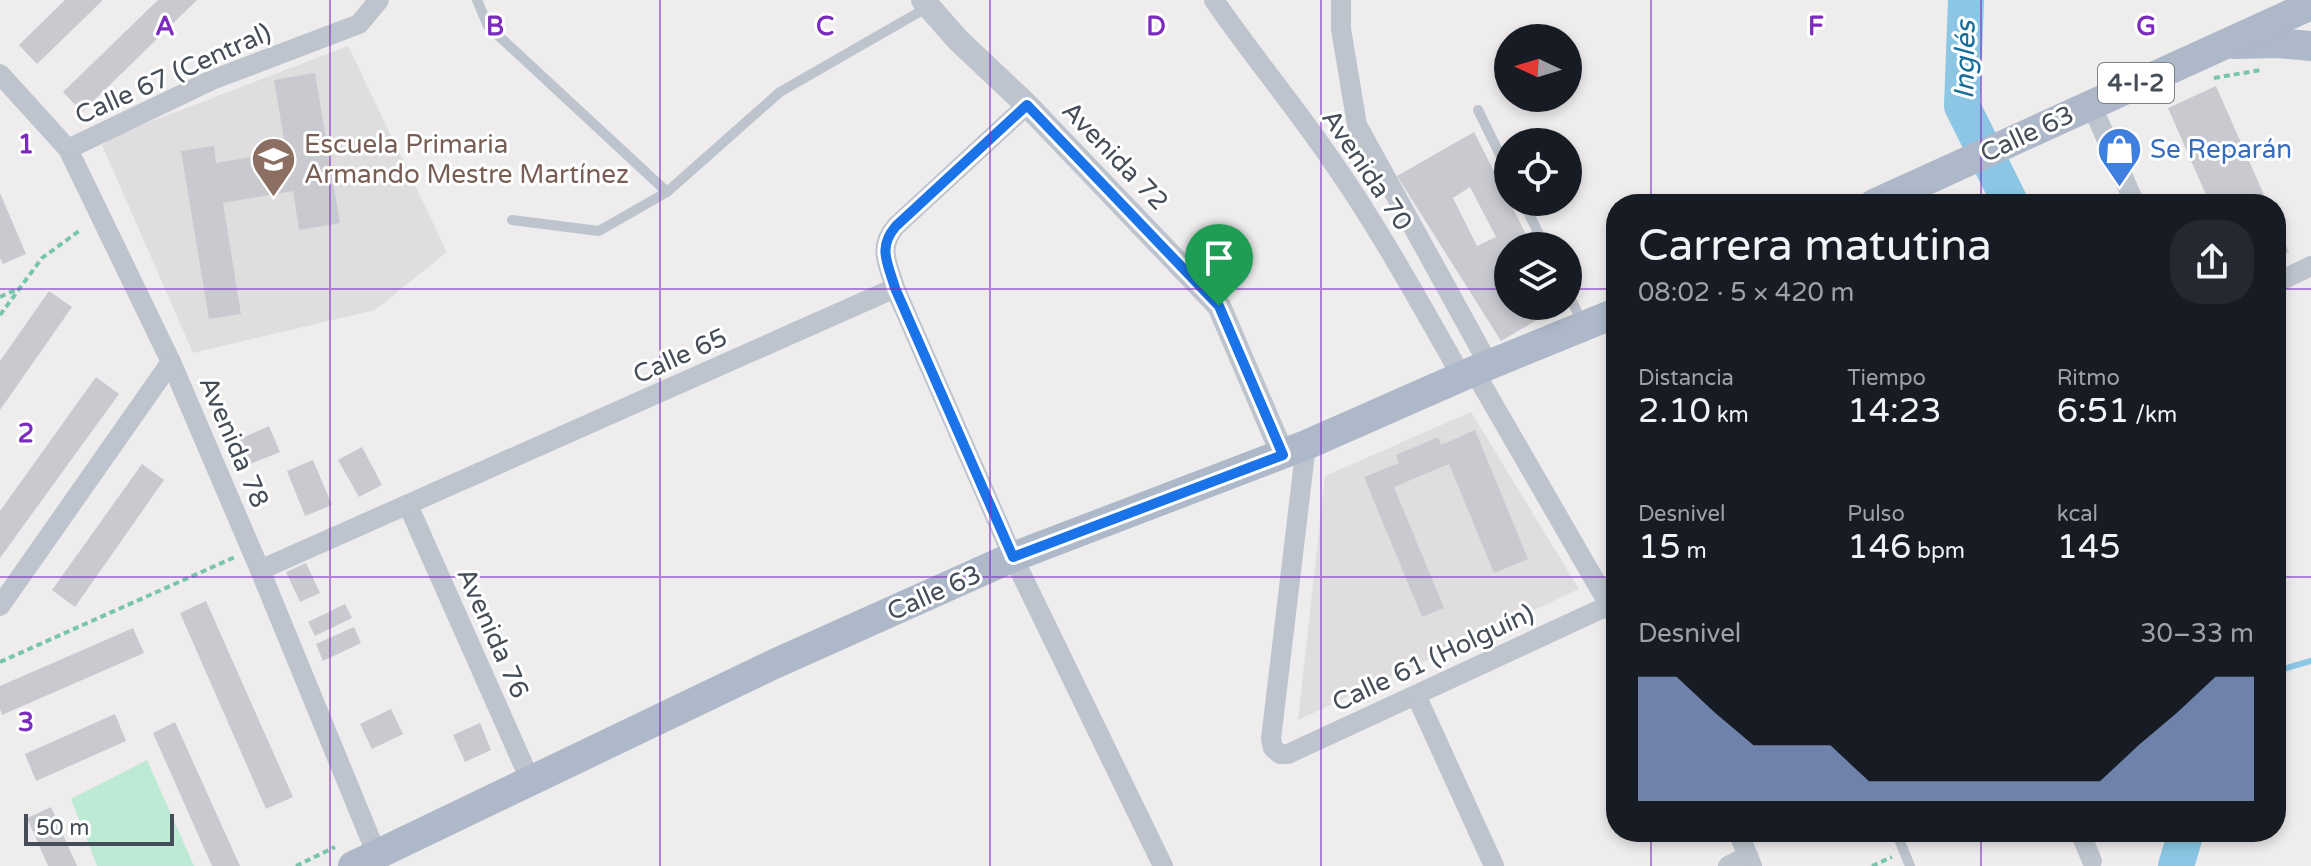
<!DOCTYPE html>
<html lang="es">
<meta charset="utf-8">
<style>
:root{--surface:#171b24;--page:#242831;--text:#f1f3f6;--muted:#9ea1a6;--accent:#95aee4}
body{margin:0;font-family:"Varela Round",sans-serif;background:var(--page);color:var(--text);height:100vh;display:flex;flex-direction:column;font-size:30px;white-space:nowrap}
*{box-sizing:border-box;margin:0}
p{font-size:26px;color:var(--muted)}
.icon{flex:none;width:44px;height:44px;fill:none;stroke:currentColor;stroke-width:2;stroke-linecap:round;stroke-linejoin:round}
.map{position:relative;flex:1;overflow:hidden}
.side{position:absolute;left:1606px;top:194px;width:680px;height:648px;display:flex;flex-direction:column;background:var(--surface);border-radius:32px;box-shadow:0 4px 12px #0003}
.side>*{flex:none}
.needle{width:52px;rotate:274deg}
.buttons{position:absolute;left:1494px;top:24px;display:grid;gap:16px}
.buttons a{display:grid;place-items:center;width:88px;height:88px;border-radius:50%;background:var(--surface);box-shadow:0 4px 12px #0003;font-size:40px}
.scale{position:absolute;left:24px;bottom:20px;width:150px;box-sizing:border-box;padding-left:8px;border:4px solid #454d58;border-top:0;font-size:22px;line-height:28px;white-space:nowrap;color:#454d58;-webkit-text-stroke:6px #fff;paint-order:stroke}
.pin{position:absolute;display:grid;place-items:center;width:68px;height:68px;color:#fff;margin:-82px -34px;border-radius:50% 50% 50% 0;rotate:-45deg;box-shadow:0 0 8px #0007}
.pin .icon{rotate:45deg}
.round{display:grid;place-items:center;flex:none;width:84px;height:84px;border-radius:32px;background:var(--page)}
.head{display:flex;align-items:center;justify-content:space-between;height:136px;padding:0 32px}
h1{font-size:44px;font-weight:600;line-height:60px}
.stats{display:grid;grid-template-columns:repeat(3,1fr);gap:12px;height:136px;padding:8px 32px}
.stats div{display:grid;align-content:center}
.stats b{font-size:34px;font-weight:600}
.stats small{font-size:22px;font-weight:400}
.stats p{font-size:22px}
.chart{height:224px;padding:16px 32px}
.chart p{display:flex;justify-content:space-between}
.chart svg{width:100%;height:144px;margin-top:8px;fill:var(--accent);opacity:.7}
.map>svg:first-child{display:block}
.education{fill:#dfdddd}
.green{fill:#bcead4}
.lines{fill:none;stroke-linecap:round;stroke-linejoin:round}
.stream{stroke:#8bc7e5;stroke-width:6}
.river{stroke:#8bc7e5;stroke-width:36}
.building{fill:#c9cad0;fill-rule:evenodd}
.path{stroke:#76c6a9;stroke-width:4;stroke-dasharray:6 4;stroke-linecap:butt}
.service{stroke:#bdc4cd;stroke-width:10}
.minor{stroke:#bdc4cd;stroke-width:20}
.tertiary{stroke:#bdc4cd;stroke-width:24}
.primary{stroke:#adb8c9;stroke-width:30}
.route-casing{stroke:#fff;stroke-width:16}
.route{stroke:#1a73e8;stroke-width:10}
.grid{fill:none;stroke:#7b2cbf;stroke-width:2;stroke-opacity:0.55}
.labels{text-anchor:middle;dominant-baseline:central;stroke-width:6;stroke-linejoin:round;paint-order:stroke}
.shield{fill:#fff;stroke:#7d828a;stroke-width:2}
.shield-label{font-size:24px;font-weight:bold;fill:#454d58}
.street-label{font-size:26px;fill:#454d58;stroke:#fff}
.education-label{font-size:26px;fill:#785e54;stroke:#fff;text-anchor:start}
.shop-label{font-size:26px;fill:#366cbe;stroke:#fff;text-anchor:start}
.water-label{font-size:28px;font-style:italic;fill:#166e9b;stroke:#fff}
.grid-label{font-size:26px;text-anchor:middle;font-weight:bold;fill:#7b2cbf;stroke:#fff;stroke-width:6;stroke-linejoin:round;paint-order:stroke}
</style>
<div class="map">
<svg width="2311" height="866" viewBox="0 0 2311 866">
<rect width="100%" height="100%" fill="#eeecec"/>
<g class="education">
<polygon points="348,46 447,252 375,310 193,353 102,145 116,135"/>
<polygon points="1471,412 1579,589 1298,720 1325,476"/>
</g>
<polygon class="green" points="147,760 194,866 97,866 71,799"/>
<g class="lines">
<polyline class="stream" points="2276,671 2311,661"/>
<g class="river">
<polyline points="1966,0 1962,106 2011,204"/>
<polyline points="2176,866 2186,832"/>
</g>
</g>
<g class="building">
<polygon points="65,0 103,0 37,64 19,45"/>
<polygon points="158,0 197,0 82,112 63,92"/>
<polygon points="315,73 340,223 299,230 293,191 223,203 241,314 209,319 181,151 214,146 216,163 286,151 274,80"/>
<polygon points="2216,86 2268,204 2210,204 2168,108"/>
<path d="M1474 132 1532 246H1508V306H1561L1501 341 1397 176ZM1470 187 1496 237 1477 246 1453 198Z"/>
<polygon points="0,193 26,254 3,264 0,258"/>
<polygon points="2276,223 2289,252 2276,257"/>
<polygon points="49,291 72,307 0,410 0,361"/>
<polygon points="96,377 119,394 0,558 0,511"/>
<polygon points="269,426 280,452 250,464 240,439"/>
<polygon points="1475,430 1528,559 1494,573 1449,464 1394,487 1444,608 1422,617 1364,477 1399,463 1396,455 1438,437 1441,445"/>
<polygon points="362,447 382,485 359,497 338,460"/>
<polygon points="313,460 332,505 305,516 287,471"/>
<polygon points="142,464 164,480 75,607 52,590"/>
<polygon points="306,563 320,593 300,602 286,572"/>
<polygon points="206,601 293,797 266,809 180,613"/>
<polygon points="345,604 352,618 315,636 308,622"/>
<polygon points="354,627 361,643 323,661 316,644"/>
<polygon points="133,628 144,653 2,715 0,709 0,686"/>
<polygon points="391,709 403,734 372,749 360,724"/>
<polygon points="115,714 126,741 36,781 25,754"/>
<polygon points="175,722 240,866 212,866 153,733"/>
<polygon points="480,723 491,750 465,762 453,735"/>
<polygon points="51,807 77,866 48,866 27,818"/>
</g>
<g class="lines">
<g class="path">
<polyline points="2214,78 2261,70"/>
<polyline points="0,297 20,288"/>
<polyline points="0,315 42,258 79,231"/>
<polyline points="0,662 235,557"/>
<polyline points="296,866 335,847"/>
<polyline points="1872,866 1892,857"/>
</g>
<g class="service">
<polyline points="477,0 488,26 667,192"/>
<polyline points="1478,110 1508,171"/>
<polyline points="1523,202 1545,246"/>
<polyline points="512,220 599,231 667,192 780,92 928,7"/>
<polyline points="1568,293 1583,324"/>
<polyline points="1896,832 1910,866"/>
</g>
<g class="minor">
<path d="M1214 0C1251 54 1293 104 1330 158 1379 228 1420 303 1462 377"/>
<polyline points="1341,0 1341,29 1357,125 1489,365"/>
<polyline points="0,74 68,149 171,362 260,570 377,855"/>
<polyline points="2091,104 2135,204"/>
<path d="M1027 105 896 226C877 248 888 263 895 288L1013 557 1163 866"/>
<polyline points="68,149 212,80 359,24 379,0"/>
<polyline points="2276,283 2311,266"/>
<polyline points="1474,371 1616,617"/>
<polyline points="1306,445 1271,739 1273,748 1280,754 1288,754 1616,602"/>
<polyline points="408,505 531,782"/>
<polyline points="260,570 895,288"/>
<polyline points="0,606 171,362"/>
<polyline points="1416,695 1494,866"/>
<polyline points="1738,832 1752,866"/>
<polyline points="2080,832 2092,861"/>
<polyline points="1728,866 1748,856"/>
</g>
<polyline class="tertiary" points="923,0 958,40 1027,105 1219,306 1283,455"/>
<g class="primary">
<polyline points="2235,44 2277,43 2311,46"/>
<polyline points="1874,204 2311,5"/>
<polyline points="353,866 772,665 1013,557 1306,445 1474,371 1616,313"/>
</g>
</g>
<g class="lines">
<defs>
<path id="route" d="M1027 105 1219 306 1283 455 1013 557 895 288C888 263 877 248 896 226Z"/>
</defs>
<use href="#route" class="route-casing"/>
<use href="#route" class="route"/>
</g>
<path class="grid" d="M330 0V866M660 0V866M990 0V866M1321 0V866M1651 0V204M1981 0V204M0 289H1508M1568 289H1616M2276 289H2311M0 577H1616M2276 577H2311M1651 832V866M1981 832V866"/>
<defs>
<symbol id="shop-pin" viewBox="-11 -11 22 30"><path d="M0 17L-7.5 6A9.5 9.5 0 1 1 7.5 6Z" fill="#3f7fe0" stroke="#fff"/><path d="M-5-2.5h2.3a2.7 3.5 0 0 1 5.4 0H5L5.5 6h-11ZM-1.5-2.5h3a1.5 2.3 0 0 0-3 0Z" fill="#fff"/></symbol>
<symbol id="school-pin" viewBox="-11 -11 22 30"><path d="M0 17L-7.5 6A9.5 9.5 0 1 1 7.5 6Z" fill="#8d6e63" stroke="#fff"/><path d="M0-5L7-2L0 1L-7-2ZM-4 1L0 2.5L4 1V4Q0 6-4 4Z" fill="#fff"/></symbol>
</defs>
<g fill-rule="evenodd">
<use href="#shop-pin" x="2094" y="124" width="51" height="69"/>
<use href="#school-pin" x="248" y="134" width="51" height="69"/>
</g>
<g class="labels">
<rect class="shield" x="2098" y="63" width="76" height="40" rx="6"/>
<g class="shield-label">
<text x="2136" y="83">4-I-2</text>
</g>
<g class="street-label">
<text transform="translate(173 74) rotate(-24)">Calle 67 (Central)</text>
<text transform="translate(2027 134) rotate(-25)">Calle 63</text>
<text transform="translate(1115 156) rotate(46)">Avenida 72</text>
<text transform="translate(1367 170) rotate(56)">Avenida 70</text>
<text transform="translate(680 356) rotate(-24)">Calle 65</text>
<text transform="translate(234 442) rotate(67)">Avenida 78</text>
<text transform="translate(934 593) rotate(-24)">Calle 63</text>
<text transform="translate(493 633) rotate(66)">Avenida 76</text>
<text transform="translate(1433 658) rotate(-25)">Calle 61 (Holguín)</text>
</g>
<g class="education-label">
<text x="304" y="144">Escuela Primaria<tspan x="304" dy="30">Armando Mestre Martínez</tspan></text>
</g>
<g class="shop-label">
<text x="2150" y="149">Se Reparán</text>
</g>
<g class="water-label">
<text transform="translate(1965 60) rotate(-89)">Inglés</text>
</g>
</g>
<g class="grid-label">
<text x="165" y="35">A</text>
<text x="495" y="35">B</text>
<text x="825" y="35">C</text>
<text x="1156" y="35">D</text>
<text x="1816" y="35">F</text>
<text x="2146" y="35">G</text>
<text x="26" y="153">1</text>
<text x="26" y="442">2</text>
<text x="26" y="731">3</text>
</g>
</svg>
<div class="buttons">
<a><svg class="needle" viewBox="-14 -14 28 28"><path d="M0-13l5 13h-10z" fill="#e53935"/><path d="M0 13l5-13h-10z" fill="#9ea1a6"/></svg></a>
<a><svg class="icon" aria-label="locate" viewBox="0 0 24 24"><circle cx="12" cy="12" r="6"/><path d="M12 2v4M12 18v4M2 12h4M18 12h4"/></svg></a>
<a><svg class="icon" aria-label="layers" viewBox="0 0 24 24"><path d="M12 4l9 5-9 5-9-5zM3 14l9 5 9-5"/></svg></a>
</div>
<div class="scale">50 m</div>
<div class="pin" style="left:1219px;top:306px;background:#1e9e55"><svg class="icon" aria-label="arrive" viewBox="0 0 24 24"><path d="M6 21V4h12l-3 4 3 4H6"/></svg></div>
<section class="side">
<div class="head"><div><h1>Carrera matutina</h1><p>08:02 · 5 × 420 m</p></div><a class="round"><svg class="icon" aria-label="share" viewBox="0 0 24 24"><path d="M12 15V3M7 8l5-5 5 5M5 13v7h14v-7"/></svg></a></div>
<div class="stats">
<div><p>Distancia</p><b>2.10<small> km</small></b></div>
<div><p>Tiempo</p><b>14:23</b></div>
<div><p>Ritmo</p><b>6:51<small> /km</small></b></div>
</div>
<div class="stats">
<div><p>Desnivel</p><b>15<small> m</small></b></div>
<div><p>Pulso</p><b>146<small> bpm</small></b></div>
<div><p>kcal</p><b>145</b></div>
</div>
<div class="chart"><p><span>Desnivel</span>30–33 m</p>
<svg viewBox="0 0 160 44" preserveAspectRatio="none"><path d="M0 44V6L10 6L20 17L30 27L40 27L50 27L60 38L70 38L80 38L90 38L100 38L110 38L120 38L130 27L140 17L150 6L160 6V44z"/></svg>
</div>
</section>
</div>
